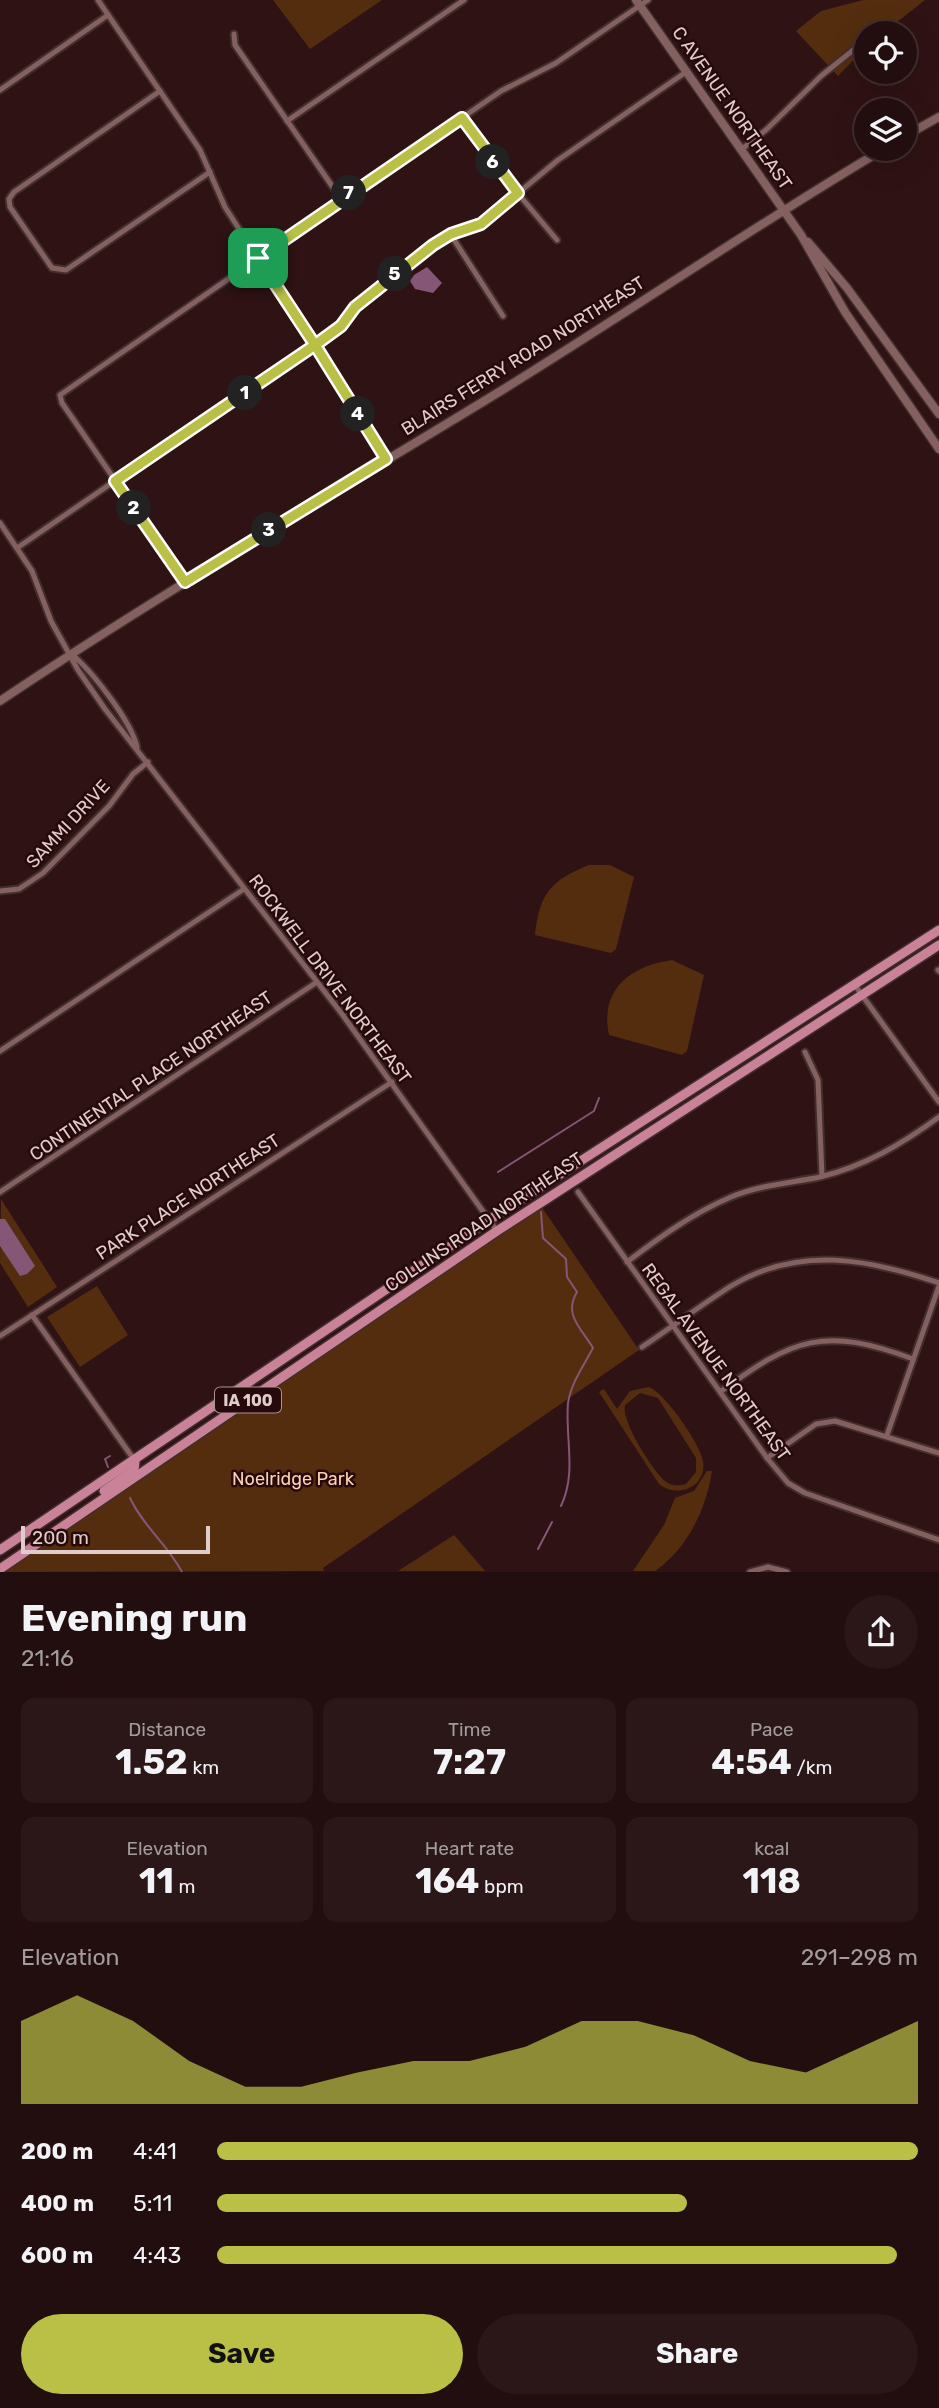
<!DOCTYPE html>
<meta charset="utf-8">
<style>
:root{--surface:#230e0f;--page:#2b1718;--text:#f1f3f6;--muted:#a39c9e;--line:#402e2f;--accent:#bac046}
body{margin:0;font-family:Rubik,sans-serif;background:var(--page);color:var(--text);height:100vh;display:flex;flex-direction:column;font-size:26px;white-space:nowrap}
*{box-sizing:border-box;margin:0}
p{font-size:23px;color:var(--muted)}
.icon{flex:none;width:38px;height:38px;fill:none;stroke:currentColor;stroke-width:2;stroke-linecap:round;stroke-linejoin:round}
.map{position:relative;height:1572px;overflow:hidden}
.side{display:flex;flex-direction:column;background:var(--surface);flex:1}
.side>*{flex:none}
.tools{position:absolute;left:854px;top:21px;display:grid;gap:14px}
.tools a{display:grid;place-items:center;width:63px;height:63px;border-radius:50%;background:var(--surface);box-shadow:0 7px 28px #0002,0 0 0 2px var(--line);font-size:35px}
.scale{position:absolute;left:21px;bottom:18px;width:189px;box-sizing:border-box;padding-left:7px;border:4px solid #e1cccc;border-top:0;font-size:19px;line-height:24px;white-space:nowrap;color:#e1cccc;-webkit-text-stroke:5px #25090b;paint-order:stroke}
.pin{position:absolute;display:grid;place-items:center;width:60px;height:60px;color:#fff;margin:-30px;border-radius:14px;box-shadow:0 4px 10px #0006}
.km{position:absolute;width:35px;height:35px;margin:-18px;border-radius:50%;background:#222;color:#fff;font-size:19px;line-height:35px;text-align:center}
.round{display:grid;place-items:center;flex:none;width:74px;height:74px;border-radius:37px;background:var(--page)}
.head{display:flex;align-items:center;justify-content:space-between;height:119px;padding:0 21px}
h1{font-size:38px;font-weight:700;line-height:52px}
.metrics{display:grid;grid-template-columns:repeat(3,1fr);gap:10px;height:119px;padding:7px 21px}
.metrics div{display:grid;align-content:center;border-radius:14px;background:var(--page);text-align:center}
.metrics b{font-size:35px;font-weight:700}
.metrics small{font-size:19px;font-weight:400}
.metrics p{font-size:19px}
.chart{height:196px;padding:14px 21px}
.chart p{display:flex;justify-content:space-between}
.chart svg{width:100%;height:126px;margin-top:7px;fill:var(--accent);opacity:.7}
.primary-button{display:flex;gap:14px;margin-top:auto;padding:14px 21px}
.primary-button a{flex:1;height:80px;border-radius:42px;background:var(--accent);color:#111;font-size:28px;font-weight:700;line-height:80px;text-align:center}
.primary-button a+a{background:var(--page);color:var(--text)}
ul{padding:0 21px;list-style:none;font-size:23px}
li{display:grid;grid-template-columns:112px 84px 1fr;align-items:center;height:52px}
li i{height:18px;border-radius:9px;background:var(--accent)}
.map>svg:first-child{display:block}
.green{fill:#542d0e;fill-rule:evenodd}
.water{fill:#855676}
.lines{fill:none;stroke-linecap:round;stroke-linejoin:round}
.stream{stroke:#855676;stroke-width:2}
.minor-casing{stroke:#432e2e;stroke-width:9}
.secondary-casing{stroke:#432e2e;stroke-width:11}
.trunk-casing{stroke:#432e2e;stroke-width:12}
.minor{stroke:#846060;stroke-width:5}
.secondary{stroke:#846060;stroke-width:8}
.trunk{stroke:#ca8298;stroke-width:9}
.route-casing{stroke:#fff;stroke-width:14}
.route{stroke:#bac046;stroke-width:9}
.labels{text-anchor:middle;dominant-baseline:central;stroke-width:5;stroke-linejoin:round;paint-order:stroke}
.shield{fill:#25090b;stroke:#a99292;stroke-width:2}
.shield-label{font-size:16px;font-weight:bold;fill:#e1cccc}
.street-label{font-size:18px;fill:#e1cccc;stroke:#25090b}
.park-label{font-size:18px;fill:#fdd1b4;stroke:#25090b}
</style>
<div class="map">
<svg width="939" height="1572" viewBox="0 0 939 1572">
<rect width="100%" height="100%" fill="#2f1214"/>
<g class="green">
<polygon points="273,0 382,0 310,49"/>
<polygon points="863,0 925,0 883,33 866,33 866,47 838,76 796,31 821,11"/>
<path d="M589 865H610L634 877 616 949 611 953 535 935C539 894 551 880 589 865Z"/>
<path d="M672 960 704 975 687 1051 682 1055 609 1035C599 989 631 966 672 960Z"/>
<polygon points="1,1199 57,1287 28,1307 0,1263"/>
<polygon points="539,1203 639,1350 323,1568 324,1571 0,1572"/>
<polygon points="97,1286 128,1335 80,1367 47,1317"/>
<path d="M649 1387C665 1393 701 1445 703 1461 707 1487 678 1499 659 1484L599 1392 604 1389 617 1409 630 1391ZM640 1393 658 1398 696 1458V1472L686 1484C678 1486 671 1486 665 1481 652 1470 621 1421 625 1405Z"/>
<path d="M707 1471H712C706 1510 687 1549 655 1571H633L664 1525 675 1498 694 1491Z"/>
<polygon points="454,1535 485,1571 398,1571"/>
</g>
<g class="water">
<polygon points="427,267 442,283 433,293 415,289 410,281 414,275"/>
<polygon points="0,1219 5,1219 35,1266 27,1274 20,1276 0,1246"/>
</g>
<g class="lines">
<g class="stream">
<polyline points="498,1172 594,1111 599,1098"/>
<path d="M541 1212 543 1238 566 1259 567 1277 577 1292C563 1315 582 1329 593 1348 584 1365 571 1383 568 1403 565 1439 577 1472 561 1506"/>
<polyline points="108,1467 105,1459 110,1456"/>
<path d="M130 1498C143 1526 167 1544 182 1572"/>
<polyline points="538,1549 552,1522"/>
</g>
<defs>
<g id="minor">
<polyline points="98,0 200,150 225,207 386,459"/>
<polyline points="234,34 235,45 341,199"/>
<polyline points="0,90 108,15"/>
<polyline points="160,91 14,192 9,199 10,207 52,268 66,270 210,172"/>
<polyline points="462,118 500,172 557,240"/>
<polyline points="287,121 464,0"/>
<polyline points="742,149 767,129 821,76 862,43"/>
<polyline points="451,235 503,316"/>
<polyline points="0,523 32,571 51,621 78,670 105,709 342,1014 497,1231"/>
<polyline points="17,548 338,328 355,307 433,245 451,235 481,224 558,160 686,72"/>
<polyline points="185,582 62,403 60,395 501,91 556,63 648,0"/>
<path d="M74 656C94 674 131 721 137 747"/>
<polyline points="0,891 19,889 43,873 109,806 133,774 148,762"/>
<polyline points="938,970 939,971"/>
<polyline points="854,984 939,1102"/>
<polyline points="0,1051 244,889"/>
<polyline points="805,1052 818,1080 822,1176"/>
<polyline points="0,1192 317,982"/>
<polyline points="578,1192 767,1458 788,1483 805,1493 939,1540"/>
<path d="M627 1262C660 1237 693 1213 731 1197 760 1185 790 1183 820 1177 865 1166 902 1144 939 1117"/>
<polyline points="32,1315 135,1461"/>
<polyline points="0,1336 392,1082"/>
<path d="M642 1347C672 1327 701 1305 731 1286 799 1245 869 1259 939 1283"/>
<path d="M720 1392C793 1338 825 1326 913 1359"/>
<polyline points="887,1435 939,1286"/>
<polyline points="767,1458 816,1424 835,1421 939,1453"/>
<polyline points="750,1572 768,1567 787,1572"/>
</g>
<g id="secondary">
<polyline points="636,0 801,235 845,312 939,449"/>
<polyline points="905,136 939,117"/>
<polyline points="808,242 847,288 939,414"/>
<path d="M0 701C163 592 332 494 499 392 629 312 754 226 884 149"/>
</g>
<g id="trunk">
<polyline points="104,1491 134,1470 135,1461"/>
<polyline points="0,1550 489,1220 939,930"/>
<polyline points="0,1569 497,1231 939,945"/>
</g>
</defs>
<use href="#minor" class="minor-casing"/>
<use href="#secondary" class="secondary-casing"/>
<use href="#trunk" class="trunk-casing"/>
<use href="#minor" class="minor"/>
<use href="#secondary" class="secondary"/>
<use href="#trunk" class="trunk"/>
</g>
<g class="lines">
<defs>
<polyline id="route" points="258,258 315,345 115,481 185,582 386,459 315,345 341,326 355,307 433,245 451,234 481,224 518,193 462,118 258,258"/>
</defs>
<use href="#route" class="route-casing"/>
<use href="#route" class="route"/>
</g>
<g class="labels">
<rect class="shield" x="215" y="1387.5" width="66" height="25" rx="5"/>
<g class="shield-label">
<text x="248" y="1400">IA 100</text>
</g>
<g class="street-label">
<text transform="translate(732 108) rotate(55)">C AVENUE NORTHEAST</text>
<text transform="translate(523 356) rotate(-32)">BLAIRS FERRY ROAD NORTHEAST</text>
<text transform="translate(68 824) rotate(-47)">SAMMI DRIVE</text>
<text transform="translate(330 979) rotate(53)">ROCKWELL DRIVE NORTHEAST</text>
<text transform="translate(151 1076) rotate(-34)">CONTINENTAL PLACE NORTHEAST</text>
<text transform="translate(188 1197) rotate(-33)">PARK PLACE NORTHEAST</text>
<text transform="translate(484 1222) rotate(-34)">COLLINS ROAD NORTHEAST</text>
<text transform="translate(716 1362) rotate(54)">REGAL AVENUE NORTHEAST</text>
</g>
<g class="park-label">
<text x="293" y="1479">Noelridge Park</text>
</g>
</g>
</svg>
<div class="tools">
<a><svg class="icon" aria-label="locate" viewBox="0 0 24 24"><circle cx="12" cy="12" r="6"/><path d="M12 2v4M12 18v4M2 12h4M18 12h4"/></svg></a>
<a><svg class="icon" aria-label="layers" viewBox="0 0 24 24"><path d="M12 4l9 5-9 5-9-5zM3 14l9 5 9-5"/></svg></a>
</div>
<div class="scale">200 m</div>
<div class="pin" style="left:258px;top:258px;background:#1e9e55"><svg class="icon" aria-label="arrive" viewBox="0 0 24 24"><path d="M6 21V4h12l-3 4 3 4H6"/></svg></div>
<b class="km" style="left:245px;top:393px">1</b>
<b class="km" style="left:134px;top:508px">2</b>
<b class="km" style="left:269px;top:530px">3</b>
<b class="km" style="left:358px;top:414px">4</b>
<b class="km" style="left:395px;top:274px">5</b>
<b class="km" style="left:493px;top:162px">6</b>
<b class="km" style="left:349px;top:193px">7</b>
</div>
<section class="side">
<div class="head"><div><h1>Evening run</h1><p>21:16</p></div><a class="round"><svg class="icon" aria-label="share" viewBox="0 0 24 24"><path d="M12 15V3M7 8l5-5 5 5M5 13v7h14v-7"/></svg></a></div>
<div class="metrics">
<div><p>Distance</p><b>1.52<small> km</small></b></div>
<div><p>Time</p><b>7:27</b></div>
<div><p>Pace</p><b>4:54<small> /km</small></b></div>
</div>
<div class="metrics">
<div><p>Elevation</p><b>11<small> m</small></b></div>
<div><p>Heart rate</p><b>164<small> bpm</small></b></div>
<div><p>kcal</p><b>118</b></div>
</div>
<div class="chart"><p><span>Elevation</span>291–298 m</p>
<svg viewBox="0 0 160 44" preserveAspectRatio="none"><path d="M0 44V15L10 6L20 15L30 29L40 38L50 38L60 33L70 29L80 29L90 24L100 15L110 15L120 20L130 29L140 33L150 24L160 15V44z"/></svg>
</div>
<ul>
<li><b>200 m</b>4:41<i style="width:100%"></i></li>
<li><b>400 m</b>5:11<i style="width:67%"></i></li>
<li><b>600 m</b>4:43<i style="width:97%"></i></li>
</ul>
<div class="primary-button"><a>Save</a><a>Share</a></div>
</section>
